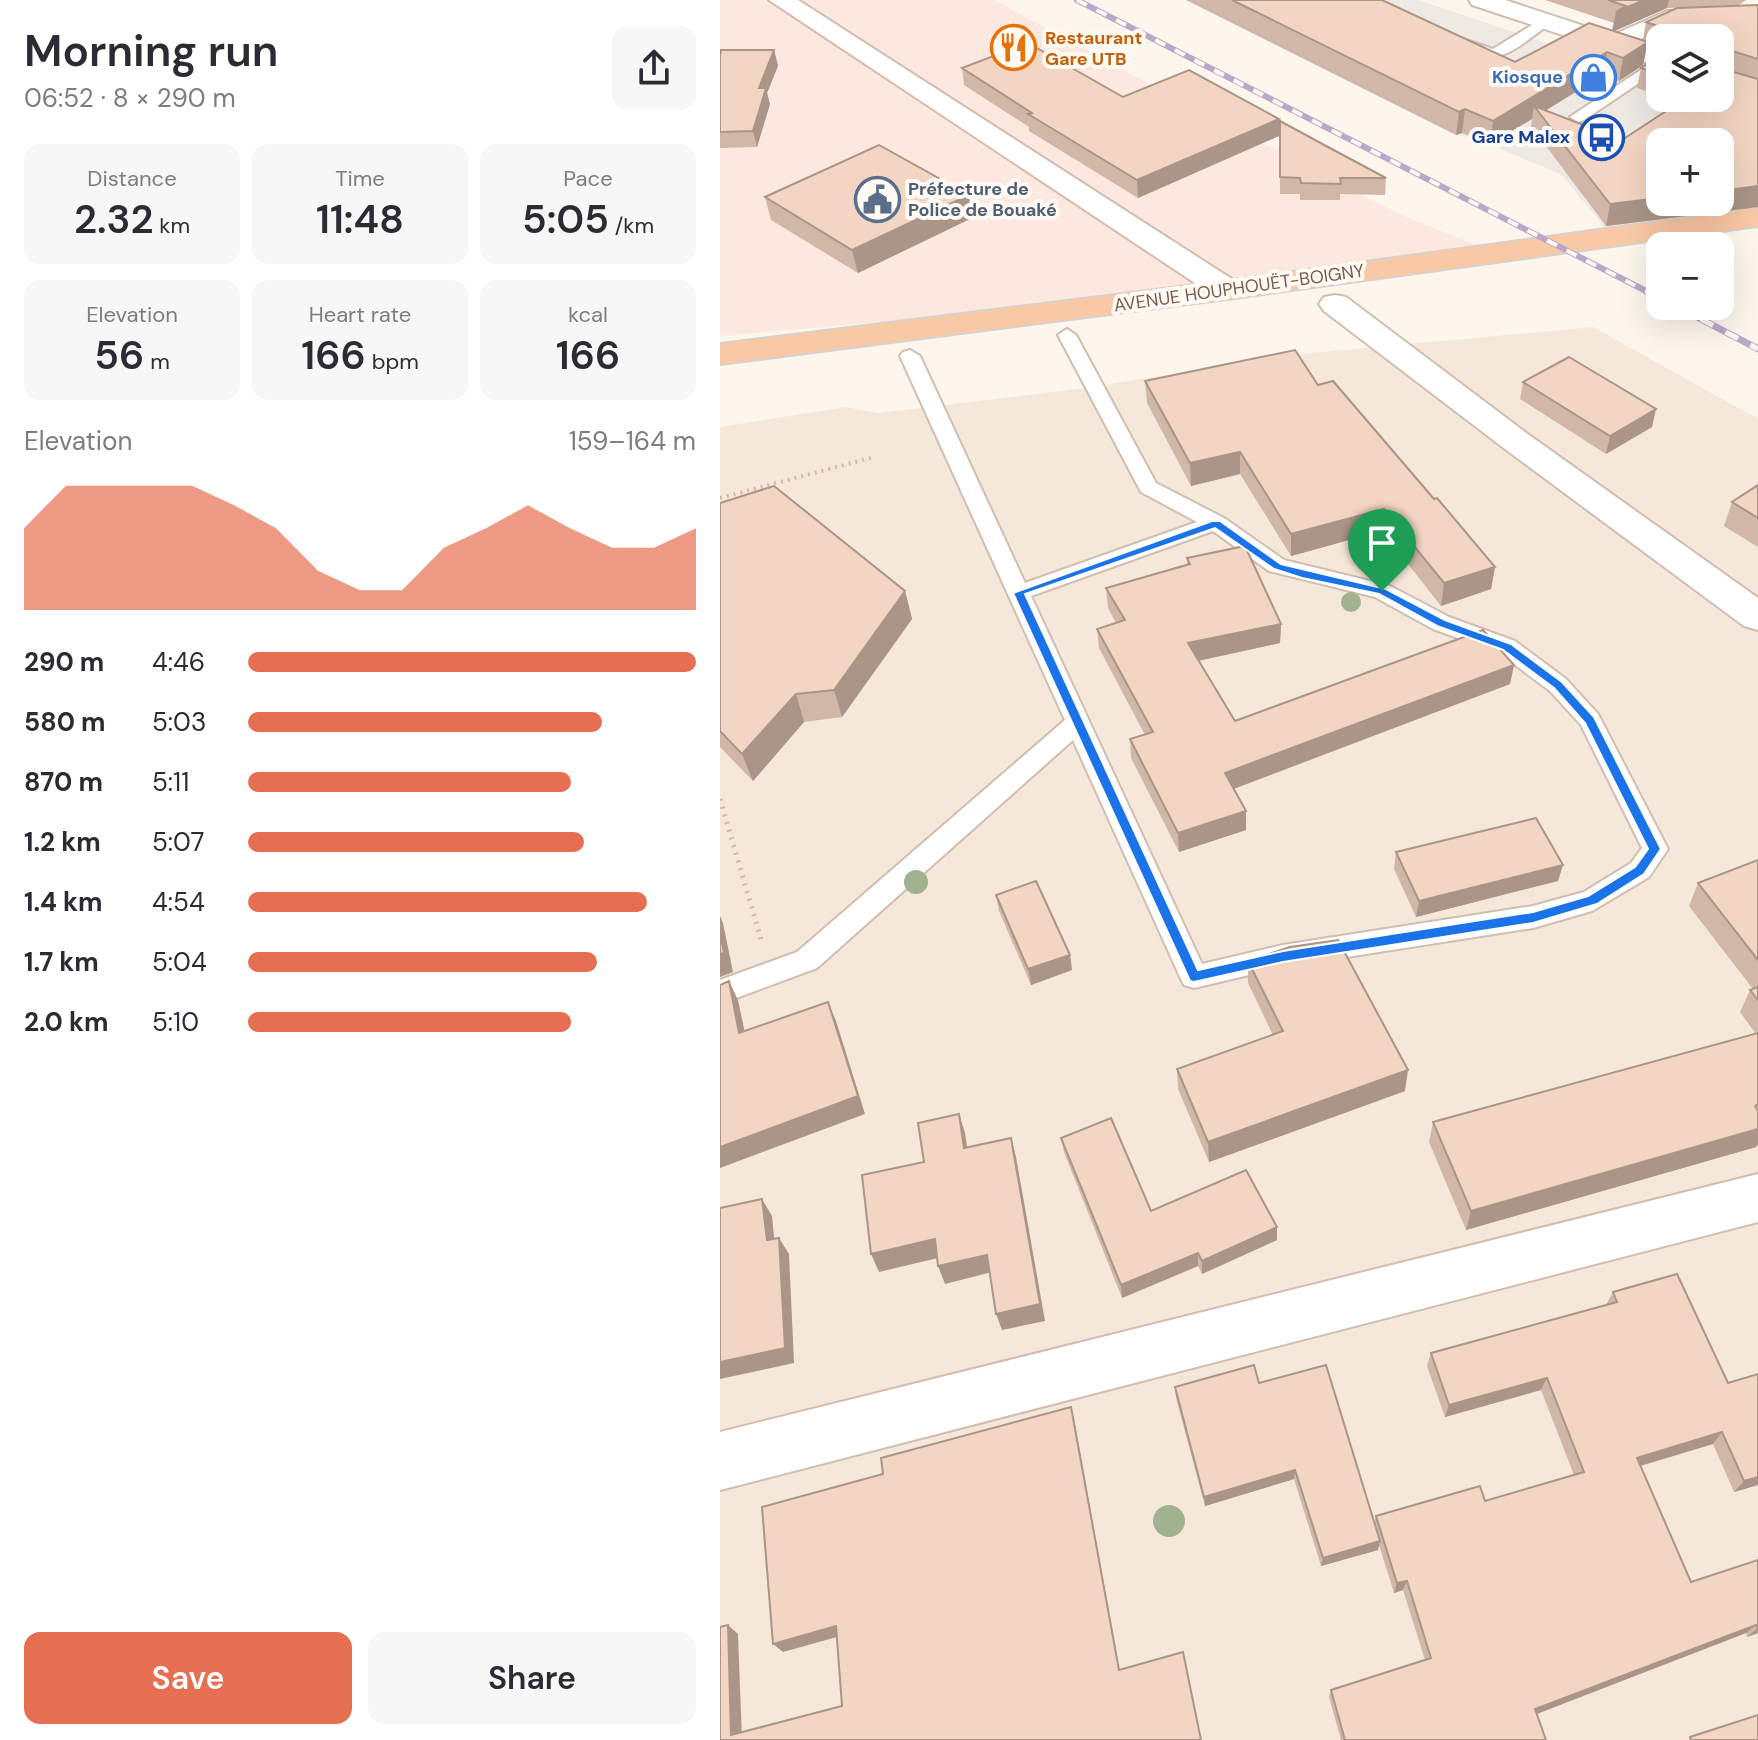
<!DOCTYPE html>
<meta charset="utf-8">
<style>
:root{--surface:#fff;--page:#f7f7f7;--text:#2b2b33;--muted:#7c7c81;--accent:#e76f51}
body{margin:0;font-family:"DM Sans",sans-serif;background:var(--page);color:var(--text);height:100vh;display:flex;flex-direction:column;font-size:30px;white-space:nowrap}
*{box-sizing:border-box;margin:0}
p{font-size:26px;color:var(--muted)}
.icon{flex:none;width:44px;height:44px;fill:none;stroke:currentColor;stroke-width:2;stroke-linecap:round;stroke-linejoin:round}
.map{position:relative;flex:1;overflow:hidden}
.drawer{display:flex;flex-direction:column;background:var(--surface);width:720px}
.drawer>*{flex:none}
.fabs{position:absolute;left:926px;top:24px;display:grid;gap:16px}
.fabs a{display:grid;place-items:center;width:88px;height:88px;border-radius:16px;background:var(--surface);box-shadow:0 8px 32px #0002;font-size:40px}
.pin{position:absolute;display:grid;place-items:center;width:68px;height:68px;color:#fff;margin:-82px -34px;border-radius:50% 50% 50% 0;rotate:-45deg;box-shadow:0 0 8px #0007}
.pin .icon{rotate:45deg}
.round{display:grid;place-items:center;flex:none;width:84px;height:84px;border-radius:16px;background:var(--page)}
.headline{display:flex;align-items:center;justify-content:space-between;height:136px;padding:0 24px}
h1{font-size:44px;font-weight:600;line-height:60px}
.metrics{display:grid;grid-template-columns:repeat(3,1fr);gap:12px;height:136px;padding:8px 24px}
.metrics div{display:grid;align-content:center;border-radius:16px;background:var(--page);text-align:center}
.metrics b{font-size:40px;font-weight:600}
.metrics small{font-size:22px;font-weight:400}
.metrics p{font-size:22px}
.chart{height:224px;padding:16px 24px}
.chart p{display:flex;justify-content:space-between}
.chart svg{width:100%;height:144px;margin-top:8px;fill:var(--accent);opacity:.7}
.action{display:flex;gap:16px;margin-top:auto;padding:16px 24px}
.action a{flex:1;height:92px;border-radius:16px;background:var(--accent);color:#fff;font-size:32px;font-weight:600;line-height:92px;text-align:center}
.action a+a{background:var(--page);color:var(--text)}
ul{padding:0 24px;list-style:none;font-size:26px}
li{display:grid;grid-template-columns:128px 96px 1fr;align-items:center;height:60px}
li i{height:20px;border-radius:10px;background:var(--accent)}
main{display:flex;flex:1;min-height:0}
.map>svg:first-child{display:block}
.residential{fill:#f5e8da}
.commercial{fill:#fde8e0}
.industrial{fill:#efe9e4;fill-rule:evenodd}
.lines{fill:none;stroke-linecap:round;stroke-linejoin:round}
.service-casing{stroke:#d1beb0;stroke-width:4}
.minor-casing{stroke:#d1beb0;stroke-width:4}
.tertiary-casing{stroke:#d1beb0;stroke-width:4}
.trunk-casing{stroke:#dad1cd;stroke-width:4}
.path-far1{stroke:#d9b8a5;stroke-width:4;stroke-dasharray:2 5;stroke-linecap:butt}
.path{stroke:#d9b8a5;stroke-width:5;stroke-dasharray:2 6;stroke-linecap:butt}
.service{fill:#fff;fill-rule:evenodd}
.minor{fill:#fff;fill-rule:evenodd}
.tertiary{fill:#fff;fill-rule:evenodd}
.trunk{fill:#f9c8a4;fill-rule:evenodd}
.rail-far1-casing{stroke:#b9a8c9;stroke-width:6}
.rail-casing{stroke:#b9a8c9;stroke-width:7}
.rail-far1{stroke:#fffaf3;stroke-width:4;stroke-dasharray:11;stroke-linecap:butt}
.rail{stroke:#fffaf3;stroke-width:5;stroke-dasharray:14;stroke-linecap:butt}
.tree{fill:#a0b28e}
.wall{fill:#d1b7a8;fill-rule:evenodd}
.shaded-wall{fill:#aa9588}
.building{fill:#f3d5c3;stroke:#aa9588;stroke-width:2}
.route{fill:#1a73e8;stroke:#fff;stroke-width:2;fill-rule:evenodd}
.labels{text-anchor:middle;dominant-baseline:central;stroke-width:8;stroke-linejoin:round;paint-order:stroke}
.far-food-label{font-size:18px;font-weight:bold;fill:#c56008;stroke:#fffaf3;text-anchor:start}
.far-shop-label{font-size:18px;font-weight:bold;fill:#366cbe;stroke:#fffaf3;text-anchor:end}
.far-transit-label{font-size:18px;font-weight:bold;fill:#164399;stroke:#fffaf3;text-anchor:end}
.far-service-label{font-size:18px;font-weight:bold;fill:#4e5e75;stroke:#fffaf3;text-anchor:start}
.far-street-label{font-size:18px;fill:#7a5c4d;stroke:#fffaf3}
</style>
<main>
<section class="drawer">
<div class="headline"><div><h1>Morning run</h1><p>06:52 · 8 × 290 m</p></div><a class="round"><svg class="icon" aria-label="share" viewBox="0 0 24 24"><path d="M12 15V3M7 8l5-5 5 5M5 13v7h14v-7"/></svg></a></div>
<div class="metrics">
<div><p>Distance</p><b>2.32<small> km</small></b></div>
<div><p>Time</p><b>11:48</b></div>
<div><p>Pace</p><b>5:05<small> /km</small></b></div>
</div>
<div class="metrics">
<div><p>Elevation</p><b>56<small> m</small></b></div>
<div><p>Heart rate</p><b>166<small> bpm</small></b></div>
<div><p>kcal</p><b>166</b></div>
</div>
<div class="chart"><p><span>Elevation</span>159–164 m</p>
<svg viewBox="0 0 160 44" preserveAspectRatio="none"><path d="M0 44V19L10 6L20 6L30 6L40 6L50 12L60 19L70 32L80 38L90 38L100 25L110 19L120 12L130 19L140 25L150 25L160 19V44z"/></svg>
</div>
<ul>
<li><b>290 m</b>4:46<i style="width:100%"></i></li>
<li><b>580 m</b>5:03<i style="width:79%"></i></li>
<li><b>870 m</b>5:11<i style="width:72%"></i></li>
<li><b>1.2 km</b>5:07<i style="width:75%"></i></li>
<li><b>1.4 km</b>4:54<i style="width:89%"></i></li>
<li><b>1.7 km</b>5:04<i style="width:78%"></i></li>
<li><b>2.0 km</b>5:10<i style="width:72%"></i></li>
</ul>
<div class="action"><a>Save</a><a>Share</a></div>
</section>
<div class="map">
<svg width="1038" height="1740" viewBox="0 0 1038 1740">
<rect width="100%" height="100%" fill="#fdf6ec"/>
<polygon class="residential" points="873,327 1038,419 1038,1740 0,1740 0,427 126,407 158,413 358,389 570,355"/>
<polygon class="commercial" points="0,0 274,0 450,95 677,213 775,253 392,302 0,336"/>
<path class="industrial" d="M477 0H698L940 81V98H989L1038 114V215L893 238 842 175 755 138 736 135 543 38 549 36ZM940 142H1000V202H940Z"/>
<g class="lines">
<defs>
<g id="service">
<path d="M825 17 832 21 830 24C799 45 774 75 739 44L746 40 773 49Z"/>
<polygon points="940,57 940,69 864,120 858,122 850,117"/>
<path d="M347 329 356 335 436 483 504 518 564 560 670 586 729 617 795 641 846 679 878 714 948 849 929 877 872 911 813 928 563 967 474 988 464 985 460 977 353 740 97 968 0 1004V980L77 952 345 720 180 356 183 352 190 350 200 356 305 583 477 522 421 492 338 335ZM493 531 549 571 655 597 713 629 779 653 830 691 861 725 922 848 911 863 864 892 813 906 563 945 482 964 311 596Z"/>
</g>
<g id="minor">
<polygon points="49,0 78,0 518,283 522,290 518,297 507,299 496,297"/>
<polygon points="1038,7 1038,21 952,25 893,52 884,49 880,44 884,39 947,11"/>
<polygon points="615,295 626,297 809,435 1038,598 1038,630 1024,626 785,449 604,311 599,304 604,297"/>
<polygon points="1038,1174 1038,1222 0,1490 0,1432"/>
</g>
<polygon id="tertiary" points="749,0 785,0 940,51 940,67 752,5"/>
<polygon id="trunk" points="1038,208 1038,226 507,299 0,364 0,344 507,281"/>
</defs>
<use href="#service" class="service-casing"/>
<use href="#minor" class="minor-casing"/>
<use href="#tertiary" class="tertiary-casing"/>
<use href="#trunk" class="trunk-casing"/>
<polyline class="path-far1" points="0,498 154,457"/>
<polyline class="path" points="0,799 41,939"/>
<use href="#service" class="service"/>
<use href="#minor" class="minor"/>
<use href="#tertiary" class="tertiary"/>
<use href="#trunk" class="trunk"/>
<defs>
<polyline id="rail-far1" points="357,0 930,293"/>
<g id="rail">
<polyline points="926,291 940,298"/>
<polyline points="956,306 1038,349"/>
</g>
</defs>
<use href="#rail-far1" class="rail-far1-casing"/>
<use href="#rail" class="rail-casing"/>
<use href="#rail-far1" class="rail-far1"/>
<use href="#rail" class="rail"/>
</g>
<g class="tree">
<circle cx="631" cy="602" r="10"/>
<circle cx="196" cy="882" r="12"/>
<circle cx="449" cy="1521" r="16"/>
</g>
<g class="wall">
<path d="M466 0H662L795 62 892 30 894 23 825 0H1026L1019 5 947 8 895 31 923 40 926 22 1038 4V207L886 226 811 126 812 119 770 144 742 133 736 135ZM940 38H1000V98H944L958 103 902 140 826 110 883 75 899 81 923 65 927 44 940 48Z"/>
<polygon points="54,50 58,66 47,93 50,104 37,147 0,148 0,55"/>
<polygon points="940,54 940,96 917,88 921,68"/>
<polygon points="242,68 403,97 559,136 418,198 309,131 309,127 244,85"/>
<polygon points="560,121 666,178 665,195 620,194 620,200 580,200 580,194 560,194"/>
<polygon points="45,197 252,218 138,273 51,220"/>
<polygon points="425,381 714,499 775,567 771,589 721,606 662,531 571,556 520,474 471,486 427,403"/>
<polygon points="803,382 932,427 886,454 800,399"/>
<polygon points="1038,485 1038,547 1004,526 1012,502"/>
<polygon points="0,503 185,591 192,619 122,717 84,722 33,781 0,747"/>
<polygon points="467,558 561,624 560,643 478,661 515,721 794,665 790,684 514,789 526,830 459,852 411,758 410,739 425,735 379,648 377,629 396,623 388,608 386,588 467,564"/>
<polygon points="676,852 838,881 696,917 674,869"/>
<polygon points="1038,860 1038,1144 1036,1147 746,1230 709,1142 713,1122 1036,1034 1020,1012 1030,990 1033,989 969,906 978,883"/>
<polygon points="276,895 350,955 352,970 311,985 279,911"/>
<polygon points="528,961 685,1091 489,1162 458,1089 457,1069 553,1035 528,983"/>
<polygon points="341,1138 431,1211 557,1240 482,1274 478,1266 402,1298 344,1152"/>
<polygon points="893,1292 1008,1383 1038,1374 1038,1485 1014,1492 993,1444 921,1466 971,1582 1038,1560 1038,1633 1027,1637 1026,1633 816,1714 826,1740 621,1740 609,1697 611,1690 705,1660 683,1590 674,1593 659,1545 658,1550 601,1566 574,1479 485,1506 456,1398 455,1387 539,1383 654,1522 656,1516 765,1501 854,1475 821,1390 725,1417 707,1366 711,1353 886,1305"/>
</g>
<g class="shaded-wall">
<polygon points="924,0 949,0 947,8 892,32 896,12"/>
<polygon points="928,42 923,65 899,81 903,58"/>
<polygon points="54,50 58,66 47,93 50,104 37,147 33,131 39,88"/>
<polygon points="887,52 883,75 820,114 814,106 812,119 770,144 773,121"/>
<polygon points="745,109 742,133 736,135 739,112"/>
<polygon points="559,119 559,136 418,198 417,180"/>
<polygon points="1038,186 1038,207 886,226 890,204 940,198 940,202 1000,202 1000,191"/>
<polygon points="249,195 252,218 138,273 132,250"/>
<polygon points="936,409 932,427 886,454 890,436"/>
<polygon points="520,452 520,474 471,486 470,463"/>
<polygon points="664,509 662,531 571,556 571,534"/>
<polygon points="775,567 771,589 721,606 724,583"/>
<polygon points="185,591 192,619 122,717 114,690"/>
<polygon points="561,624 560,643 468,663 468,643"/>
<polygon points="794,665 790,684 505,792 505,773"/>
<polygon points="76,694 84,722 33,781 22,754"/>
<polygon points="526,811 526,830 459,852 458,833"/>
<polygon points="843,865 838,881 696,917 699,901"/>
<polygon points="0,916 3,923 13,972 0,977"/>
<polygon points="350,955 352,970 311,985 308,969"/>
<polygon points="9,981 18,1000 29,1052 19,1033"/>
<polygon points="108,1002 116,1021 145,1114 0,1168 0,1147"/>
<polygon points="688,1070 685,1091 489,1162 488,1142"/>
<polygon points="239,1114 245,1133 250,1167 244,1148"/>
<polygon points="1038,1129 1038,1144 1036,1147 746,1230 751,1211"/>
<polygon points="291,1138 296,1157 325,1321 282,1330 276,1314"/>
<polygon points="42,1199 52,1216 56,1257 47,1240"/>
<polygon points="557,1227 557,1240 482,1274 482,1261"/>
<polygon points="59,1238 69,1254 74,1363 0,1379 0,1362"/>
<polygon points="215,1239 222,1257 159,1272 151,1254"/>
<polygon points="478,1253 478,1266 402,1298 401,1285"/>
<polygon points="267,1255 272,1272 225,1284 218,1266"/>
<polygon points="827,1378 821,1390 725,1417 729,1405"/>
<polygon points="351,1407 354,1419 401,1678 399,1670"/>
<polygon points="1002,1432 993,1444 909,1469 917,1458"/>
<polygon points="575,1470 574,1479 485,1506 484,1497"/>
<polygon points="1038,1477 1038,1485 1014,1492 1024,1481"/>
<polygon points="660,1541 658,1550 601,1566 603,1558"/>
<polygon points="687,1581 683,1590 674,1593 677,1583"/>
<polygon points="8,1625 18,1634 22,1740 11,1735"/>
<polygon points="1036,1625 1026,1633 809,1717 815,1709"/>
<polygon points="116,1626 124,1635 63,1652 53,1644"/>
<polygon points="1038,1628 1038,1633 1027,1637"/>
</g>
<g class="building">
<polygon points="512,0 662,0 795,62 869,23 928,42 903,58 887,52 773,121 745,109 739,112"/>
<polygon points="888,0 924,0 896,12 906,6"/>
<polygon points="1038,5 1038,59 1003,48 1003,69 1038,79 1038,186 1000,191 1000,142 940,142 940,198 890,204 814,106 902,140 966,98 1000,98 1000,38 947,38 947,29 926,22 957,8"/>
<polygon points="308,43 403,97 469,70 559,119 417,180 308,114 312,113 242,68"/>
<polygon points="1,50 54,50 39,88 46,88 33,131 0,132 0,55"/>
<polygon points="940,54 940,75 921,68"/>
<polygon points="560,121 608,147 666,178 620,178 621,184 581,183 580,178 560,177"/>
<polygon points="159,145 249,195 132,250 45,197"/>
<polygon points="575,350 598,385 613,381 714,499 717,498 775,567 724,583 664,509 571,534 520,452 470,463 425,381"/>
<polygon points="849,357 936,409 890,436 803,382"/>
<polygon points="1038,485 1038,518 1012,502"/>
<polygon points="54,486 185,591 114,690 76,694 22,754 0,731 0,503"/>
<polygon points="525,546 561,624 468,643 515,721 763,630 794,665 505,773 526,811 458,833 410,739 433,732 377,629 405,620 386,588 470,564 467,558"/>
<polygon points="816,818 843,865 699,901 676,852"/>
<polygon points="1038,860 1038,960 978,883"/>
<polygon points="316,881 350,955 308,969 276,895"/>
<polygon points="0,933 4,953 0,954"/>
<polygon points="618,940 688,1070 488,1142 457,1069 563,1031 528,961 570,947"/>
<polygon points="9,981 19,1033 108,1002 138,1096 0,1147 0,985"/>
<polygon points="1038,987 1038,1000 1030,990"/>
<polygon points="1038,1033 1038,1104 1035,1106 1038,1111 1038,1129 751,1211 713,1122"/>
<polygon points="239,1114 244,1148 291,1138 320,1304 276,1314 267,1255 218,1266 215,1239 151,1254 142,1175 204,1162 198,1123"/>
<polygon points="391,1118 431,1211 526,1170 557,1227 482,1261 478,1253 401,1285 341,1138"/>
<polygon points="42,1199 47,1240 59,1238 65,1348 0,1362 0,1208"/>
<polygon points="957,1274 1008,1383 1038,1374 1038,1477 1024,1481 1002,1432 917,1458 971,1582 1038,1560 1038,1628 1036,1625 815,1709 826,1740 625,1740 611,1690 711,1658 687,1581 677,1583 656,1516 760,1486 765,1501 864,1472 827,1378 729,1405 711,1353 897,1302 893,1292"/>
<polygon points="534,1365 539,1383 606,1365 660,1541 603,1558 575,1470 484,1497 455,1387"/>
<polygon points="351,1407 399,1670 463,1652 481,1740 0,1740 0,1627 8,1625 11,1735 122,1706 116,1626 53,1644 42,1507 163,1474 161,1458"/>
<polygon points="1038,1715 1038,1740 971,1740 970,1737"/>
</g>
<path class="route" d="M492 521H500L561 564 666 589 725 620 791 644 842 682 874 717 941 849 924 874 877 904 813 923 563 962 474 982 470 981 293 593ZM495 528 554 569 582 578 659 594 717 626 783 650 834 688 865 723 928 849 915 867 868 896 813 912 563 951 478 970 305 594Z"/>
<defs>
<symbol id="restaurant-ring" viewBox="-11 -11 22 22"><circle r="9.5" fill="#fffaf3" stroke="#e8710a" stroke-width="1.5"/><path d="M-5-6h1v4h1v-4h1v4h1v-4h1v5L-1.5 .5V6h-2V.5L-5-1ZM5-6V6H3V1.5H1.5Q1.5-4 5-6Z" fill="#e8710a"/></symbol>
<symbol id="shop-ring" viewBox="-11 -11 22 22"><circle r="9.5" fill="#fffaf3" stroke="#3f7fe0" stroke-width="1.5"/><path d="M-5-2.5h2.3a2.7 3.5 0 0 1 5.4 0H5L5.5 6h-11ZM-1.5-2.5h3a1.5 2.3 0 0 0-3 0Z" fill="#3f7fe0"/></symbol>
<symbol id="bus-ring" viewBox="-11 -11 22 22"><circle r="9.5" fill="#fffaf3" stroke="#1a4fb4" stroke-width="1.5"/><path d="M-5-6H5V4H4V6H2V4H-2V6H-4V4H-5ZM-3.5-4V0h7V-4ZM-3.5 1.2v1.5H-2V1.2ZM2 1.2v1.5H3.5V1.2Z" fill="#1a4fb4"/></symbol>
<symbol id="civic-ring" viewBox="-11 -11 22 22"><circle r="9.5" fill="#fffaf3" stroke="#5c6f8a" stroke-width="1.5"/><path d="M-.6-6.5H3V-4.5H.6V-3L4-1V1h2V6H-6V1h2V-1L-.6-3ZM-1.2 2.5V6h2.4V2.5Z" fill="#5c6f8a"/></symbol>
</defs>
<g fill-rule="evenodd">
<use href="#restaurant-ring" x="268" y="22" width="51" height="51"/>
<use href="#shop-ring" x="848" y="52" width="51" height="51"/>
<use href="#bus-ring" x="856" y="112" width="51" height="51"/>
<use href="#civic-ring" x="132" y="174" width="51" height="51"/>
</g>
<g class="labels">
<g class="far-food-label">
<text x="325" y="38">Restaurant<tspan x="325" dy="21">Gare UTB</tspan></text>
</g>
<g class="far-shop-label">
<text x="843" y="77">Kiosque</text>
</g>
<g class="far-transit-label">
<text x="850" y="137">Gare Malex</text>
</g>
<g class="far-service-label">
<text x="188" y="189">Préfecture de<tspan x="188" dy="21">Police de Bouaké</tspan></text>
</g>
<g class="far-street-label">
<text transform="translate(519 288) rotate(-8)">AVENUE HOUPHOUËT-BOIGNY</text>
</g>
</g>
</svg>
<div class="fabs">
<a><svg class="icon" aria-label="layers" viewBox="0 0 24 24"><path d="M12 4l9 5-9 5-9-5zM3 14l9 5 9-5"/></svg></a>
<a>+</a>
<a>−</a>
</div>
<div class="pin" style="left:662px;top:591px;background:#1e9e55"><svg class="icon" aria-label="arrive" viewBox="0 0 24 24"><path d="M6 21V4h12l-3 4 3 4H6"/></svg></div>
</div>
</main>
